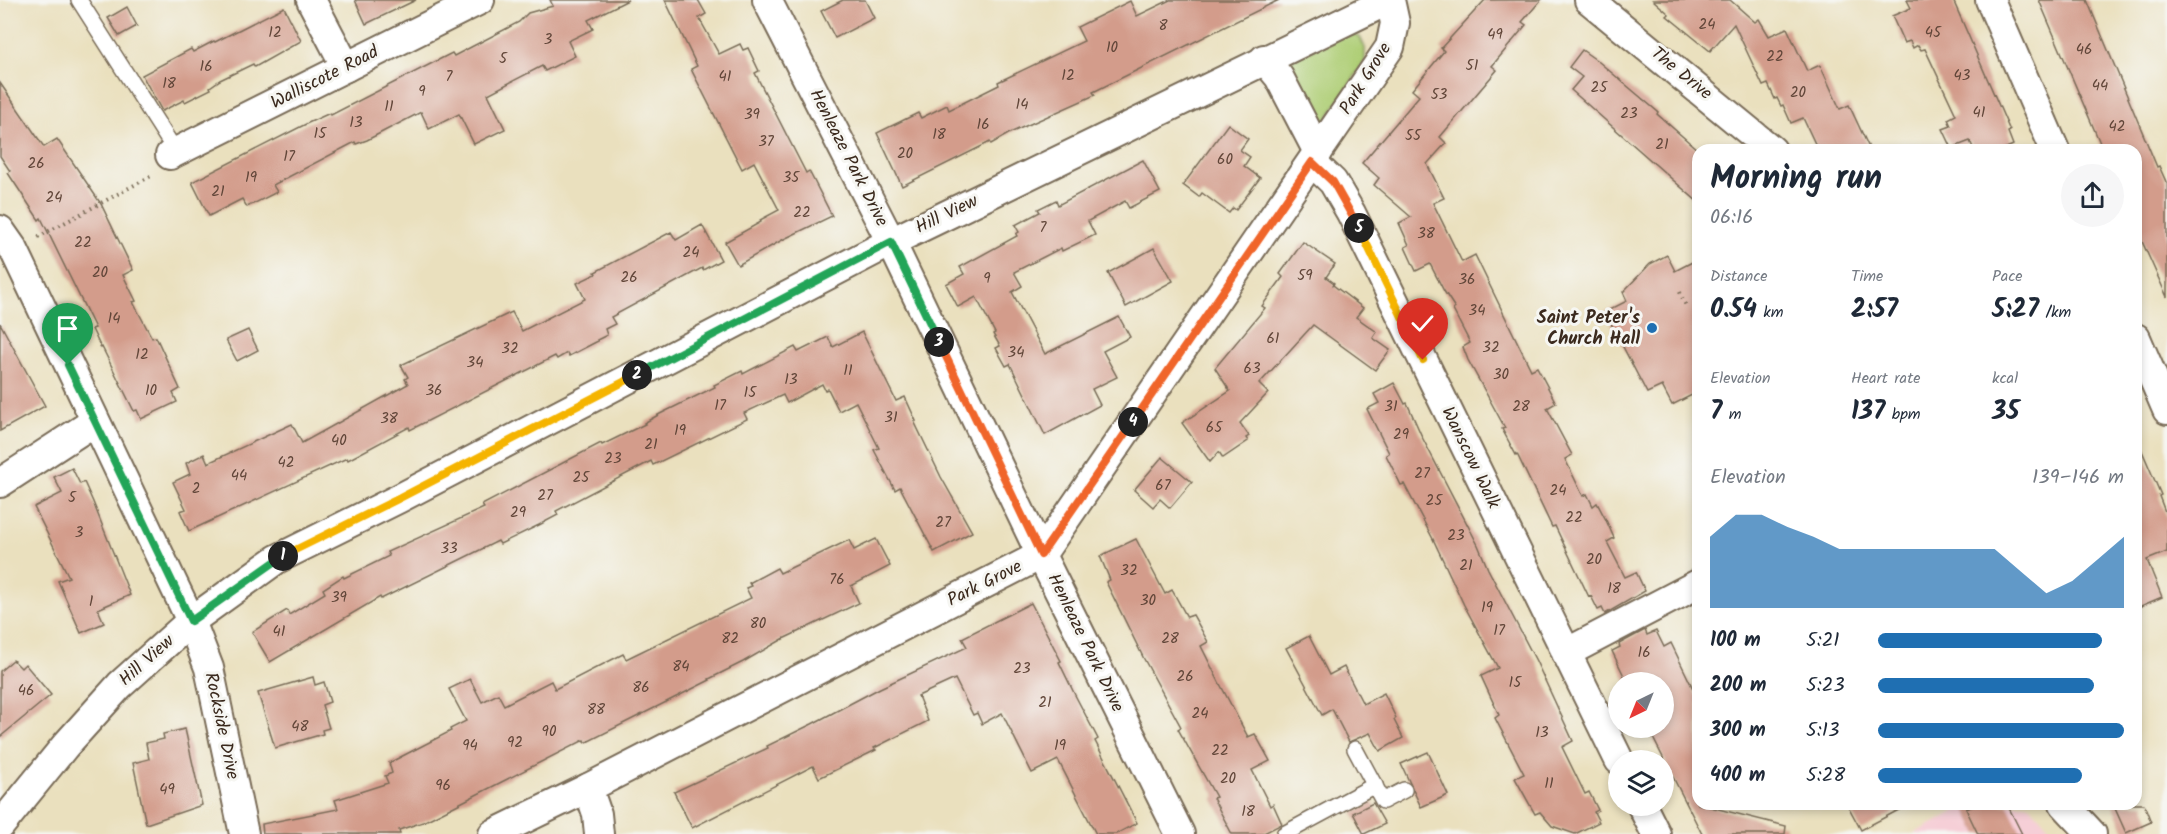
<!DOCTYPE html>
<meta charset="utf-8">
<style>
:root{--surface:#fff;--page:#f6f6f7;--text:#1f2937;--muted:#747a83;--accent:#1f6fb2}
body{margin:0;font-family:Kalam,sans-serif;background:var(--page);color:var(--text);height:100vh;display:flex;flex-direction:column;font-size:22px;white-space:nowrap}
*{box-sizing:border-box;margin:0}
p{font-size:20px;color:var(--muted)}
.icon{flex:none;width:33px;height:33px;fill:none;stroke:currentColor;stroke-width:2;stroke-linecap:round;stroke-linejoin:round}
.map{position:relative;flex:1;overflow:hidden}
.drawer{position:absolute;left:1692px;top:144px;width:450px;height:666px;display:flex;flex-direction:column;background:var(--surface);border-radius:18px;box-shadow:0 3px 9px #0003}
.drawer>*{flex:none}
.needle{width:39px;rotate:223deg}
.buttons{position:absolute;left:1608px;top:672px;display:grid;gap:12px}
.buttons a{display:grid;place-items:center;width:66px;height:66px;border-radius:50%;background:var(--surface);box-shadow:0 3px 9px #0003;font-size:30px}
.pin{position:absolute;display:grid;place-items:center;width:51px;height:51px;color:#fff;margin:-62px -26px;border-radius:50% 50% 50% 0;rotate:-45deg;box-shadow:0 0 6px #0007}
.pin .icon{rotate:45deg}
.km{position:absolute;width:30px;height:30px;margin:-15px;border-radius:50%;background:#222;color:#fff;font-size:16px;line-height:30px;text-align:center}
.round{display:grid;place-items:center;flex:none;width:63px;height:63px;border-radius:32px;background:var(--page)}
.summary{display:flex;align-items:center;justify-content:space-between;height:102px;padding:0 18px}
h1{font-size:33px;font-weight:700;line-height:45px}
.stats{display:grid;grid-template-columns:repeat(3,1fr);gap:9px;height:102px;padding:6px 18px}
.stats div{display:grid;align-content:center}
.stats b{font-size:26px;font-weight:700}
.stats small{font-size:16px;font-weight:400}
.stats p{font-size:16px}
.chart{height:168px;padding:12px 18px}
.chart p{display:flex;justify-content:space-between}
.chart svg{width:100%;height:108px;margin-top:6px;fill:var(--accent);opacity:.7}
ul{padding:0 18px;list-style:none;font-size:20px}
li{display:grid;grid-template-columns:96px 72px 1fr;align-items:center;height:45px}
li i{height:15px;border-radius:8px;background:var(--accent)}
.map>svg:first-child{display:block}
.built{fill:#f6cfd7}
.green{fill:#aece75;stroke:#747c4a;stroke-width:1.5}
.building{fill:#d39c8b}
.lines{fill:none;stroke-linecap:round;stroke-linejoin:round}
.lane-casing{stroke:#786a56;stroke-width:18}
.street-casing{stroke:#786a56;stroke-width:32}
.path{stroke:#786a56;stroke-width:4;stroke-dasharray:1.5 4.5;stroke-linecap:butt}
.lane{stroke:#fff;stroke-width:15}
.street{stroke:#fff;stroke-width:28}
.split-1-casing{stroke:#fff;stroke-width:12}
.split-2-casing{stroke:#fff;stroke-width:12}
.split-3-casing{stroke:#fff;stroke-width:12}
.split-4-casing{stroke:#fff;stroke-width:12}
.split-5-casing{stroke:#fff;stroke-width:12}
.split-6-casing{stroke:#fff;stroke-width:12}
.split-1{stroke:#22a559;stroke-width:8}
.split-2{stroke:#f5b400;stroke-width:8}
.split-3{stroke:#22a559;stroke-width:8}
.split-4{stroke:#f0652b;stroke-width:8}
.split-5{stroke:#f0652b;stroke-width:8}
.split-6{stroke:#f5b400;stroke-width:8}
.poi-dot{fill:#1f6fb2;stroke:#f6f6f2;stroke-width:2}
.labels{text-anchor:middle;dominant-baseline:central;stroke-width:6;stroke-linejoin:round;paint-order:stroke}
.number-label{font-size:15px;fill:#614639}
.street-label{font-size:18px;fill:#3b2a1e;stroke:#f6f6f2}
.poi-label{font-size:18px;font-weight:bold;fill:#3b2a1e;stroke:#f6f6f2;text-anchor:end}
</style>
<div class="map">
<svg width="2167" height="834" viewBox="0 0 2167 834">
<rect width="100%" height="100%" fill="#f6f6f2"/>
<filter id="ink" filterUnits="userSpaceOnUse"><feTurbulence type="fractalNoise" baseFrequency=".0167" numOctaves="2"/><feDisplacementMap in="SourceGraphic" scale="12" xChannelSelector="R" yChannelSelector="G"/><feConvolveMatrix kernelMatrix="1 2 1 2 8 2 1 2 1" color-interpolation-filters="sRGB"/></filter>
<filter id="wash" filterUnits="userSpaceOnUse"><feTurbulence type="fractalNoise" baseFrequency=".008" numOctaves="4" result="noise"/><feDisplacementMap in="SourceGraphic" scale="24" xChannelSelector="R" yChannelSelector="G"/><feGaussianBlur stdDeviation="1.35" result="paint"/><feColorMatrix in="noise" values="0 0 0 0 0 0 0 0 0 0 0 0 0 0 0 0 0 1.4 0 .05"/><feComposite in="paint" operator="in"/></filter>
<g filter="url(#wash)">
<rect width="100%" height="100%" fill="#eae0be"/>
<polygon class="built" points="1969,804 2029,804 2055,834 1913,834"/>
<polygon class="green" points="1345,32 1360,37 1365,48 1365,61 1321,128 1285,63"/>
<g id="blocks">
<g class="building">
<polygon points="355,0 416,0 366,24"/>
<polygon points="550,0 628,0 588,20 593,29 568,41 575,56 545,71 542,66 488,94 505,129 474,144 459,114 429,129 421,112 367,140 356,144 355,142 273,185 277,192 247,207 242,199 209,216 192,182 308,123 330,113 331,115 452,53 454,56 519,22 528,13 553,6"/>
<polygon points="665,0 698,0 706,14 699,18 719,54 740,44 743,50 748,48 759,71 755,73 806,173 809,171 832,216 784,239 738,265 725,242 761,222 760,220 779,210 754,162 742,169 691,69 697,66"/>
<polygon points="843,0 865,0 874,18 835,38 821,11"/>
<polygon points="1170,0 1279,0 1093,92 1095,95 1010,133 991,144 990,142 902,186 877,133 918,113 921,118 947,105 949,110 999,85 998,82 1084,41 1077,27 1130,1 1137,16"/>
<polygon points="1485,0 1541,0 1522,22 1526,25 1492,66 1497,70 1440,137 1446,143 1427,164 1444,198 1433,203 1462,262 1475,255 1531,370 1537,367 1556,403 1547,408 1572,455 1565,459 1583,496 1587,494 1593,506 1597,503 1606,520 1614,538 1607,542 1625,577 1636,572 1645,591 1605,614 1602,608 1598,610 1591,596 1589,597 1555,526 1552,527 1517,454 1516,455 1502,429 1505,428 1468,360 1463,347 1470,343 1453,310 1455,308 1444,291 1430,264 1416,271 1405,247 1409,245 1399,223 1411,217 1374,185 1379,178 1362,163 1419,96 1412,90 1444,51 1441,48"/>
<polygon points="1653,0 1730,0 1755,22 1759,19 1769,36 1787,28 1807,71 1820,65 1840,109 1849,105 1870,150 1818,150 1803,118 1791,123 1783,105 1781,106 1777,98 1775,99 1768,84 1763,86 1734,24 1710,51 1667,16 1669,14"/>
<polygon points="1907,0 1953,0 2010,131 2008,132 2013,145 2002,150 1974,150 1970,141 1952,148 1943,129 1951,126 1948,119 1956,115 1925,49 1921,50 1918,45 1913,48 1910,41 1904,43 1892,16 1911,8"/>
<polygon points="2039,0 2087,0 2157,167 2159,166 2167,184 2167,297 2136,228 2136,150 2103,150"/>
<polygon points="127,7 137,26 119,36 108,18"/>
<polygon points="284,7 301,41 255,67 253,64 220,80 210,87 211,89 185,102 184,100 162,111 142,75 191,49 193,52 214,41 215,42"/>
<polygon points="1582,50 1599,62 1658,112 1657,114 1698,150 1698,202 1571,90 1582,77 1569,67"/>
<polygon points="0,83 44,147 57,139 101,204 133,270 123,275 136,301 133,302 152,338 156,337 180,389 173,393 177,402 141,419 137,410 134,411 102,347 101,348 92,329 95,328 41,218 39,220 8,173 10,171 0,156"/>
<polygon points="1228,124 1248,139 1240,150 1250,157 1244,166 1260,178 1236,210 1233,208 1229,213 1202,193 1199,197 1183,185"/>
<polygon points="1143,160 1160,192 1129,208 1125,201 1088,221 1095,235 1062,251 1061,248 1014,272 1022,286 1012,292 1045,354 1119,317 1130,337 1103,351 1117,377 1092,389 1100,405 1045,435 1010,364 1006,366 996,348 1000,346 993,334 995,333 976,297 958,307 946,284 964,274 960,267 1017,236 1016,234 1019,232 1015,225 1040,212 1038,209 1056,200 1058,205"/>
<polygon points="702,225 721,260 703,270 702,268 611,317 615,324 605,329 607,335 597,340 598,341 569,356 567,353 557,359 555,356 410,430 409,427 348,460 347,458 189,531 180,511 186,509 173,482 190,474 186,463 204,454 208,463 292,424 302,443 408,384 405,379 408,377 401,365 512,312 522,331 585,299 577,283 596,274 595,272 671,232 676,240"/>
<polygon points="1303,242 1335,264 1326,277 1334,283 1333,285 1363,308 1356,317 1377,332 1373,338 1390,350 1375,370 1313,325 1259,384 1268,393 1240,423 1249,436 1246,438 1248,441 1223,458 1219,452 1210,462 1182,423 1230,391 1215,368 1265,308 1262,306 1283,277 1280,274"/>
<polygon points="1154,248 1173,281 1126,307 1108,273"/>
<polygon points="1667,255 1675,271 1698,259 1698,392 1672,405 1662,386 1647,393 1605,312 1627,301 1623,292 1650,264"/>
<polygon points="0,323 45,406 0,431"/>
<polygon points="248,330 258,350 237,361 226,340"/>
<polygon points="862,332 896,401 905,397 916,421 914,421 941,477 972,532 934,552 900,487 895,490 874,450 879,448 856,402 839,411 828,389 825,390 822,384 787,403 783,395 744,413 747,419 653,465 651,461 556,511 558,515 539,525 500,544 498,541 381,599 380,597 270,662 252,632 287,610 289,615 325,593 323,589 343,576 344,578 389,556 387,552 484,508 482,505 601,443 602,445 645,424 644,423 660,414 715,387 714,385 742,371 743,374 795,347 798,352 828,337 833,347"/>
<polygon points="1394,383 1405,404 1407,403 1423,439 1478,545 1488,569 1536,661 1573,741 1562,747 1585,794 1589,792 1598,810 1594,812 1599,822 1575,834 1552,826 1540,812 1535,814 1515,778 1524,774 1495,718 1499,715 1481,676 1498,668 1464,605 1433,539 1404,484 1401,485 1386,455 1389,453 1367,409 1379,403 1374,394"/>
<polygon points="2136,437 2161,495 2159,496 2167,517 2167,552 2147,560 2162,597 2136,608"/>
<polygon points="1162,457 1192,482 1170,508 1160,499 1153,507 1134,490"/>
<polygon points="72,468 80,484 84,482 93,502 130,595 98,609 104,623 81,633 58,581 69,577 34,507 62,493 54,477"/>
<polygon points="876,539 890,566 851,586 859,603 783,639 743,662 709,679 710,680 585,743 584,740 423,822 399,830 400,834 263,834 262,824 338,809 335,800 388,783 385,776 392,773 389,763 451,731 450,729 466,721 449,689 470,679 482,702 498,694 504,705 551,681 555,689 623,654 626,659 751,598 746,588 751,586 749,583 777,568 780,573 849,540 854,550"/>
<polygon points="1136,539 1165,594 1172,590 1187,617 1193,615 1208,642 1201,646 1219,682 1248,737 1255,734 1270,761 1252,770 1270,806 1273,804 1282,824 1262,834 1232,834 1213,798 1216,797 1178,729 1181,727 1144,659 1106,582 1110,580 1100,556"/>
<polygon points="1031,603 1061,661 1059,662 1075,695 1098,739 1095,741 1137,823 1116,834 1096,834 1058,760 1032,773 1002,713 982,724 977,713 973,715 955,679 918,696 928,721 874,748 876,750 819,778 813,766 692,828 674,792 768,748 767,746 812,724 880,688 967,647 962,638"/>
<polygon points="1645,630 1647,635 1656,631 1664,647 1671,643 1698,699 1698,804 1786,826 1785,834 1702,834 1648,728 1664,728 1664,682 1627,682 1612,651 1620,647 1619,644"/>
<polygon points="1309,636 1329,675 1344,667 1363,704 1384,693 1396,718 1394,720 1403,738 1380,751 1370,733 1349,742 1332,709 1322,715 1286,648"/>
<polygon points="13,660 21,668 25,664 51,695 0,737 0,671"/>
<polygon points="313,677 315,685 324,682 330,702 322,705 329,728 322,730 323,734 275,748 258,693"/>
<polygon points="185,729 202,805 146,824 133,763 149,759 146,743 164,739 163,734"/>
<polygon points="1428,752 1448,795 1421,807 1401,764"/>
<polygon points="1373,803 1385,824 1364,834 1353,813"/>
<polygon points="1847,804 1910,804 1861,830"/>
<polygon points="1978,804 2007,804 2022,834 1978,834 1966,809"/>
<polygon points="2113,804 2144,804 2151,822 2126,833"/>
</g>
</g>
</g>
<g filter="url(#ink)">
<use href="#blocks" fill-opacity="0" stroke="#786a56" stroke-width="1.5"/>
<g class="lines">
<defs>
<g id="lane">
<polyline points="79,0 176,152"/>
<polyline points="1355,749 1383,801 1404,790"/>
<polyline points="1284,834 1375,785"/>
</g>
<g id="street">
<polyline points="311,0 346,67"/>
<polyline points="767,0 891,242 1041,555 1180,834"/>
<polyline points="1589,0 1772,150"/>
<polyline points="1990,0 2055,150"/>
<polyline points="1264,59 1279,77 1318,152"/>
<polyline points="170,155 480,0"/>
<polyline points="1312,162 1333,182 1351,213 1619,760"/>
<polyline points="0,230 14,250 191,621 209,668 244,834"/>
<polyline points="2136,338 2167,410"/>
<polyline points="0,483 94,422"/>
<polyline points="1566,653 1698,584"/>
<polyline points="588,788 597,814 599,834"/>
<polyline points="2064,804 2092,834"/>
<polyline points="1642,806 1656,834"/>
<polyline points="0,826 65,746 120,685 191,621 277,559 398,499 891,242 1389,0"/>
<polyline points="493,834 588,788 1041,555 1390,47 1395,23 1390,0"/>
</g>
</defs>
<use href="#lane" class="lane-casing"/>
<use href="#street" class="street-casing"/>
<g class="path">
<polyline points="38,237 153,175"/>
<polyline points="1680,292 1686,306"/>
</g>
<use href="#lane" class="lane"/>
<use href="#street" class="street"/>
</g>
</g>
<g class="lines" filter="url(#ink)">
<defs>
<polyline id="split-1" points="68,365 191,621 283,556"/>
<polyline id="split-2" points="283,556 398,499 637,375"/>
<polyline id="split-3" points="637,375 891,242 939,342"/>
<polyline id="split-4" points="939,342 1041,555 1133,422"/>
<polyline id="split-5" points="1133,422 1312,162 1333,182 1359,228"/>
<polyline id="split-6" points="1359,228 1423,360"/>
</defs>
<use href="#split-1" class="split-1-casing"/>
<use href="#split-2" class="split-2-casing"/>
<use href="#split-3" class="split-3-casing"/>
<use href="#split-4" class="split-4-casing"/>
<use href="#split-5" class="split-5-casing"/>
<use href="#split-6" class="split-6-casing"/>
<use href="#split-1" class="split-1"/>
<use href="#split-2" class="split-2"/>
<use href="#split-3" class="split-3"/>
<use href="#split-4" class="split-4"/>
<use href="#split-5" class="split-5"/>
<use href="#split-6" class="split-6"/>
</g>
<circle class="poi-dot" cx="1652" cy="328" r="6"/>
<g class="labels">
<g class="number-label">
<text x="1707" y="25">24</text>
<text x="1163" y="26">8</text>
<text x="275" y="33">12</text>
<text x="1933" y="33">45</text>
<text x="1495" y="35">49</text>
<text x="548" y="40">3</text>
<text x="1112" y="48">10</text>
<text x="2084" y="50">46</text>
<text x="1775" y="57">22</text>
<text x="503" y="59">5</text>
<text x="1472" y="66">51</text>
<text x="206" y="67">16</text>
<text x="1068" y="76">12</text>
<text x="1962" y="76">43</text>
<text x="449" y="77">7</text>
<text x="725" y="77">41</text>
<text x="169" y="84">18</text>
<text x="2100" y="86">44</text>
<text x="1599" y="88">25</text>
<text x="422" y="92">9</text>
<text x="1798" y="93">20</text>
<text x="1439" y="95">53</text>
<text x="1022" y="105">14</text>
<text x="389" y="107">11</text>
<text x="1979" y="113">41</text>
<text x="1629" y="114">23</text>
<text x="752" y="115">39</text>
<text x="356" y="123">13</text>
<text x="983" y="125">16</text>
<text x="2117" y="127">42</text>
<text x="320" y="134">15</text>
<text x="939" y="135">18</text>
<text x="1413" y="136">55</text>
<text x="766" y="142">37</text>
<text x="1662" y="145">21</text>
<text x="905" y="154">20</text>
<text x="289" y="157">17</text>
<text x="1225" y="160">60</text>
<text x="36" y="164">26</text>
<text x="251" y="178">19</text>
<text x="791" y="178">35</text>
<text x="218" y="192">21</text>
<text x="54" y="198">24</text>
<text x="802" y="213">22</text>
<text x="1043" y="228">7</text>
<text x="1426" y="234">38</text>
<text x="83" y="243">22</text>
<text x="691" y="253">24</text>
<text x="100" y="273">20</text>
<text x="1305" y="276">59</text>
<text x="629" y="278">26</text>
<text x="987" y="279">9</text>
<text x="1467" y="280">36</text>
<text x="1477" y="311">34</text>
<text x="114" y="319">14</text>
<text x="1273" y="339">61</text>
<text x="1491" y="348">32</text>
<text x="510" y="349">32</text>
<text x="1016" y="353">34</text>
<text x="142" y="355">12</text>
<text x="475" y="363">34</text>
<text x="1252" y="369">63</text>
<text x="848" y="371">11</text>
<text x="1501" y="375">30</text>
<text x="791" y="380">13</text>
<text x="151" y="391">10</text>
<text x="434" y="391">36</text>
<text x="750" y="393">15</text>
<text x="720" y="406">17</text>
<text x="1391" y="407">31</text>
<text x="1521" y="407">28</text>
<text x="891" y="418">31</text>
<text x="389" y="419">38</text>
<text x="1214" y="428">65</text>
<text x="680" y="431">19</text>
<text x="1401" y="435">29</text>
<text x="339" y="441">40</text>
<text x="651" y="445">21</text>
<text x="613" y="459">23</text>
<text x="286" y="463">42</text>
<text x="1422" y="474">27</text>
<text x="239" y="476">44</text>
<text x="581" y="478">25</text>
<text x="1163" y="486">67</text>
<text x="196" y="489">2</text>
<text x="1558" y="491">24</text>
<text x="545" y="496">27</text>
<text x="72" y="498">5</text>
<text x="1434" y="501">25</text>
<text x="518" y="513">29</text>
<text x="1574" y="518">22</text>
<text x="943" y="523">27</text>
<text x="79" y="533">3</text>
<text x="1456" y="536">23</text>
<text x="449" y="549">33</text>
<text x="1594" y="560">20</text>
<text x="1466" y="566">21</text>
<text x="1129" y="571">32</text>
<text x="837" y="580">76</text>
<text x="1614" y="589">18</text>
<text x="339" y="598">39</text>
<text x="1148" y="601">30</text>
<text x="91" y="602">1</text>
<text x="1487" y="608">19</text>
<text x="758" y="624">80</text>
<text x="1499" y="631">17</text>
<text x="279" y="632">41</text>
<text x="730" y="639">82</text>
<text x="1170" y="639">28</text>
<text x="1644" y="653">16</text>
<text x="681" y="667">84</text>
<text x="1022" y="669">23</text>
<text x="1185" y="677">26</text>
<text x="1515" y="683">15</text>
<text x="641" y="688">86</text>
<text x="26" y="691">46</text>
<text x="1045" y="703">21</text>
<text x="596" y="710">88</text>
<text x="1200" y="714">24</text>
<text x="300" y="727">48</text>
<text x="549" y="732">90</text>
<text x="1542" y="733">13</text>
<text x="515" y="743">92</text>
<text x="470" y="746">94</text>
<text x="1060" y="746">19</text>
<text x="1220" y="751">22</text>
<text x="1228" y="779">20</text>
<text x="1549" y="784">11</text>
<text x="443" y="786">96</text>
<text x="167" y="790">49</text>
<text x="1248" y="812">18</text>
</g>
<g class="street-label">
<text transform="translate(1681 74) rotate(39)">The Drive</text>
<text transform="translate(325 78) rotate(-27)">Walliscote Road</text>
<text transform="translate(1366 79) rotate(-58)">Park Grove</text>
<text transform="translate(848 158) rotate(63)">Henleaze Park Drive</text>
<text transform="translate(947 215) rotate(-26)">Hill View</text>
<text transform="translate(1470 458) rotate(64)">Wanscow Walk</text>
<text transform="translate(985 584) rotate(-27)">Park Grove</text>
<text transform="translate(1085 643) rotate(64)">Henleaze Park Drive</text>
<text transform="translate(147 661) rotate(-42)">Hill View</text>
<text transform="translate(221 726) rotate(78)">Rockside Drive</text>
</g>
<g class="poi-label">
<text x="1640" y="318">Saint Peter's<tspan x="1640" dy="21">Church Hall</tspan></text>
</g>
</g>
</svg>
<div class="buttons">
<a><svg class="needle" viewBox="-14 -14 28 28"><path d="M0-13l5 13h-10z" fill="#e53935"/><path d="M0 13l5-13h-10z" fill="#747a83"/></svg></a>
<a><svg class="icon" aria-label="layers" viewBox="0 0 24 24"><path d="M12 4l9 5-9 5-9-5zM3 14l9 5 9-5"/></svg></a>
</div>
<div class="pin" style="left:68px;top:365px;background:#1e9e55"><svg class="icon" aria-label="arrive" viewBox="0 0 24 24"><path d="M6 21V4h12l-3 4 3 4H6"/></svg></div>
<div class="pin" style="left:1423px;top:360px;background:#d93025"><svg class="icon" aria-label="check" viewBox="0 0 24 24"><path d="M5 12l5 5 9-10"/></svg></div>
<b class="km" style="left:283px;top:556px">1</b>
<b class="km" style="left:637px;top:375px">2</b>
<b class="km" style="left:939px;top:342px">3</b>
<b class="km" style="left:1133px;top:422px">4</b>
<b class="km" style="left:1359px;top:228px">5</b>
<section class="drawer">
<div class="summary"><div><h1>Morning run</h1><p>06:16</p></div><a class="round"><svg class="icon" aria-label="share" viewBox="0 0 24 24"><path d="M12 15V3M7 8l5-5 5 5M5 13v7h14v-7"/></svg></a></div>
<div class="stats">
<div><p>Distance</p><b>0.54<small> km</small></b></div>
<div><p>Time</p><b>2:57</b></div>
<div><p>Pace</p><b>5:27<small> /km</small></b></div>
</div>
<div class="stats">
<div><p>Elevation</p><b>7<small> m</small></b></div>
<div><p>Heart rate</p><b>137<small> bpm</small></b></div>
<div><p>kcal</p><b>35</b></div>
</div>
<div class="chart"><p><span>Elevation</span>139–146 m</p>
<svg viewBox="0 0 160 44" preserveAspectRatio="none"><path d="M0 44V15L10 6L20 6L30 11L40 15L50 20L60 20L70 20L80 20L90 20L100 20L110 20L120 29L130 38L140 33L150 24L160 15V44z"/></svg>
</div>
<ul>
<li><b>100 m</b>5:21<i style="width:91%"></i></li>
<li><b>200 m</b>5:23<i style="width:88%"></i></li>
<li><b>300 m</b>5:13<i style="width:100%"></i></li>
<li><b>400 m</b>5:28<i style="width:83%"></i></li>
</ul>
</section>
</div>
